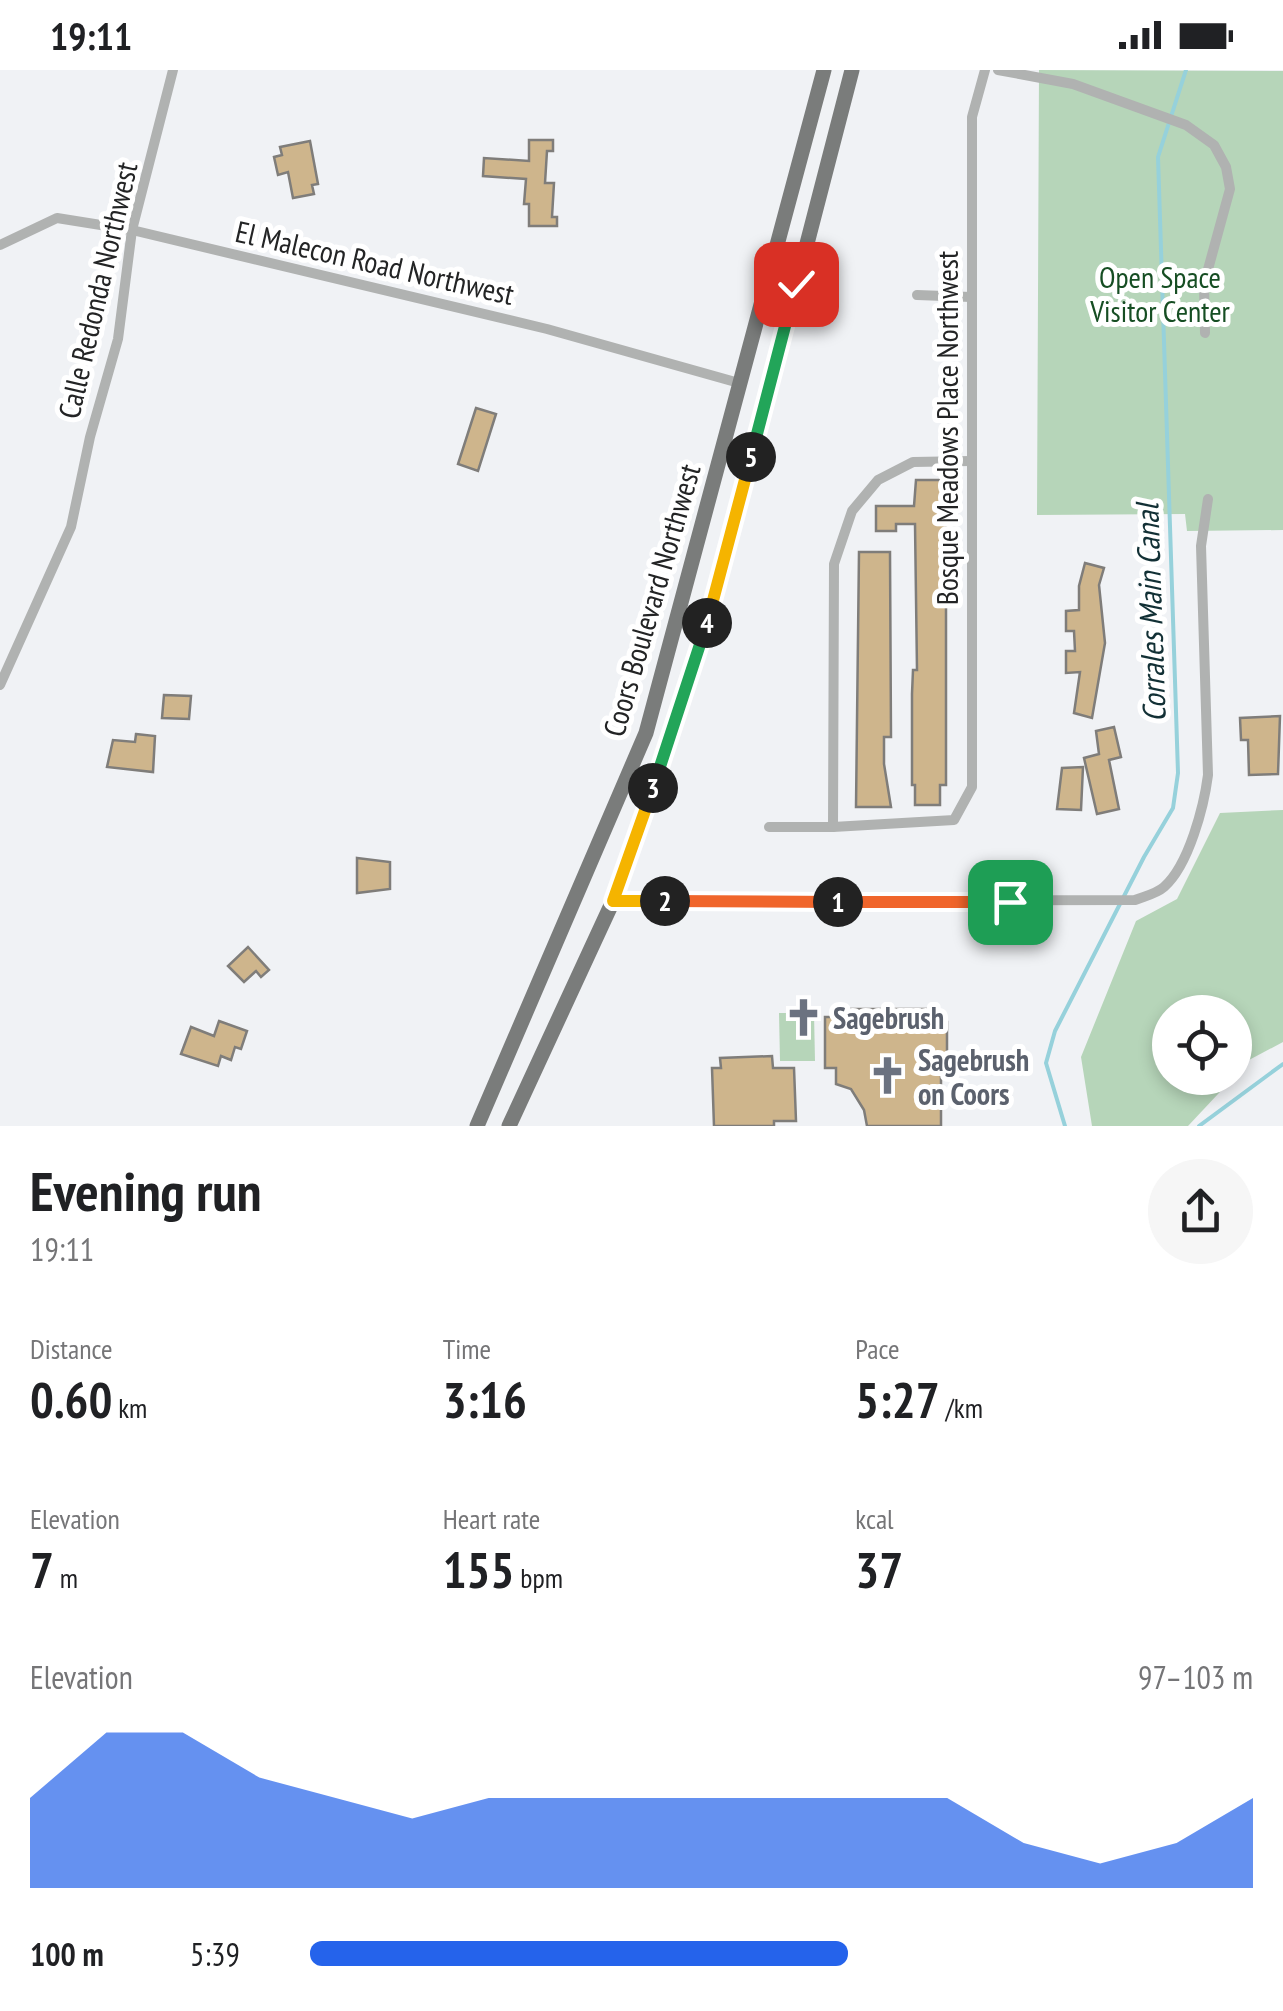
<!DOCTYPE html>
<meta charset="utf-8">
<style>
:root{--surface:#fff;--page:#f6f6f6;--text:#202124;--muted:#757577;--accent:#2563eb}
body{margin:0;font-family:"PT Sans Narrow",sans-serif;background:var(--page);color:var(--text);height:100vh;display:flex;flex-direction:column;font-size:38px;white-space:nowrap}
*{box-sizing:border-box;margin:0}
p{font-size:32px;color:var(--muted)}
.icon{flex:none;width:55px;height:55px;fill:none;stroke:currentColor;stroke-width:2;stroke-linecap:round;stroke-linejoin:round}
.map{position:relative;height:1056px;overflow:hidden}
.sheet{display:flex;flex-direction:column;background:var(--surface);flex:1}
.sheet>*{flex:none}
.fabs{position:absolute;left:1152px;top:925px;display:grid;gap:20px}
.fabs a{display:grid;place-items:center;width:100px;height:100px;border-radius:50%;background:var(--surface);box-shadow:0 5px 15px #0003;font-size:50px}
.pin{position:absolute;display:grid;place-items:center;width:85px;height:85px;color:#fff;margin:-42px;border-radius:20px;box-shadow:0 5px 15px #0006}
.km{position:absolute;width:50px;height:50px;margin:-25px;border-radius:50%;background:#222;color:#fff;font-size:28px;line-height:50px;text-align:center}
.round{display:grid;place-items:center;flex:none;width:105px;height:105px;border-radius:52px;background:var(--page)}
.head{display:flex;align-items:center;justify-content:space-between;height:170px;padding:0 30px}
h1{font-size:55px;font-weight:600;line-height:75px}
.figures{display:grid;grid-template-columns:repeat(3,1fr);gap:15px;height:170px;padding:10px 30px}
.figures div{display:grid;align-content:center}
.figures b{font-size:50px;font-weight:600}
.figures small{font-size:28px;font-weight:400}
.figures p{font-size:28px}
.chart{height:280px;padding:20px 30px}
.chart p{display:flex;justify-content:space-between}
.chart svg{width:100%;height:180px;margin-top:10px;fill:var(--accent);opacity:.7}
ul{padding:0 30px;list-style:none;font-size:32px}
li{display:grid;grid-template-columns:160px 120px 1fr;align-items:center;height:75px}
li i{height:25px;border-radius:12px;background:var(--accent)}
.status{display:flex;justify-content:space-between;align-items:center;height:70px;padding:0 50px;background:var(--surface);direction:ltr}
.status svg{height:28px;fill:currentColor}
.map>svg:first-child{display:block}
.green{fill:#b6d5b9}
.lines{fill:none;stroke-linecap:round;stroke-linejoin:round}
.stream{stroke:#96d1db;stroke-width:4}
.building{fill:#ceb58c;stroke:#7f7d7a;stroke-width:2.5}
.minor{stroke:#b0b2b1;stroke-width:10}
.primary{stroke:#7a7c7b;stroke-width:15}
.split-1-casing{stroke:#fff;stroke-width:20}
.split-2-casing{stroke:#fff;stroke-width:20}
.split-3-casing{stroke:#fff;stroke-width:20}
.split-4-casing{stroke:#fff;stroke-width:20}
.split-5-casing{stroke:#fff;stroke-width:20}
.split-6-casing{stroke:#fff;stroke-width:20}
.split-1{stroke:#f0652b;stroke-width:12}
.split-2{stroke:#f0652b;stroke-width:12}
.split-3{stroke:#f5b400;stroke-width:12}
.split-4{stroke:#22a559;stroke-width:12}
.split-5{stroke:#f5b400;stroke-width:12}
.split-6{stroke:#22a559;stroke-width:12}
.labels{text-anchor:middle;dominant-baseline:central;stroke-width:10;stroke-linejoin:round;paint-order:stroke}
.street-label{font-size:30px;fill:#232425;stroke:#fff}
.park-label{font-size:30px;fill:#164e23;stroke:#fff}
.worship-label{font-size:30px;font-weight:bold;fill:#5b616d;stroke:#fff;text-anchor:start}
.water-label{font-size:32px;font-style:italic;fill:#123035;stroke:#fff}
</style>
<div class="status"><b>19:11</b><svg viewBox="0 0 49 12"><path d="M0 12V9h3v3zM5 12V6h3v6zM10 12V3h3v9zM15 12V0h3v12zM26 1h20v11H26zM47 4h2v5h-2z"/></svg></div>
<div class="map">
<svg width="1283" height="1056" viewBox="0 0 1283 1056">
<rect width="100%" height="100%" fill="#f0f2f5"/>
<g class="green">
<polygon points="1039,0 1283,1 1283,460 1187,461 1185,444 1037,445"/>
<polygon points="1283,740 1283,972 1249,990 1235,1005 1235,942 1170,942 1170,1008 1233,1008 1188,1056 1092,1056 1081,987 1136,851 1177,829 1220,743"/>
<polygon points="779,943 814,943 815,991 780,991"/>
</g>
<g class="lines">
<g class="stream">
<polyline points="1065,1056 1046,993 1055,961 1144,787 1173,738 1178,703 1158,87 1186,0"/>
<polyline points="1199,1056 1283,994"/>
</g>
</g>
<g class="building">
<polygon points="529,70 553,70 553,81 547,81 545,113 554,113 552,147 557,147 557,156 529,156 529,134 524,134 526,109 483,106 484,88 529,91"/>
<polygon points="310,71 318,114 312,115 314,124 293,128 288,102 278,105 274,87 282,85 280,77"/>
<polygon points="476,338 496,344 478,401 458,394"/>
<polygon points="916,410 946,410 946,715 940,715 940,735 915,735 915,715 912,715 912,624 913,600 917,600 915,454 896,454 896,461 876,461 876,436 914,436"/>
<polygon points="859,482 890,482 891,667 884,667 884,694 891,737 856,737"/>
<polygon points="1085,493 1104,498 1099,515 1105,573 1092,648 1074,643 1080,602 1066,603 1066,581 1075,581 1074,561 1066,561 1066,541 1079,540 1079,516"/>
<polygon points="164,625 191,626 189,649 162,648"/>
<polygon points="1280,646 1278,704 1249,705 1248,670 1241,670 1240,648"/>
<polygon points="1114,657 1121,687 1109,690 1119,739 1097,744 1084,688 1099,684 1096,661"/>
<polygon points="136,664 155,666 153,702 107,697 113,670 135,672"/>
<polygon points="1083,697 1081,740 1057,739 1062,698"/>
<polygon points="357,788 390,792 390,819 357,823"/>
<polygon points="248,877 269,900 261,907 256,901 244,912 228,896"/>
<polygon points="836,939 933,939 933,952 947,952 947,993 941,993 941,1056 867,1056 864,1040 851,1019 836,1014 836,998 825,998 825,947 836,947"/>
<polygon points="219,951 247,961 241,979 235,977 231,990 221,986 218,996 181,984 191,957 214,966"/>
<polygon points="772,986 773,998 794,998 796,1051 774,1051 774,1056 714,1056 712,998 721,998 720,988"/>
</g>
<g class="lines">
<g class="minor">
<polyline points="998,0 1073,14 1186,55 1214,75 1226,97 1230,119 1204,214 1205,263"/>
<polyline points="0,175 57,148 132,160 547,259 739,313"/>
<polyline points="917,225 971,227"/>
<polyline points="0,615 71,457 90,367 118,269 132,160 173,0"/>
<polyline points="769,757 833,757 954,750 972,717 972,47 985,0"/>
<polyline points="833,757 834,494 852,441 878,410 913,392 971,391"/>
<path d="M613 831 1135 830C1145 826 1156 824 1164 817 1189 795 1204 736 1208 705L1201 476 1208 429"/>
</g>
<g class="primary">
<polyline points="477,1056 646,663 824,0"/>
<polyline points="509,1056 613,831 717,521 852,0"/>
</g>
</g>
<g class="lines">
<defs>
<polyline id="split-1" points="838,832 1010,832"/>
<polyline id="split-2" points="665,831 838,832"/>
<polyline id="split-3" points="653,718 613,831 665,831"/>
<polyline id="split-4" points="653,718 707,553"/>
<polyline id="split-5" points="707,553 751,387"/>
<polyline id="split-6" points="751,387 796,214"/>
</defs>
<use href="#split-1" class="split-1-casing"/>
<use href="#split-2" class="split-2-casing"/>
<use href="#split-3" class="split-3-casing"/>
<use href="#split-4" class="split-4-casing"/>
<use href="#split-5" class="split-5-casing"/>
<use href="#split-6" class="split-6-casing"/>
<use href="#split-1" class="split-1"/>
<use href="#split-2" class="split-2"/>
<use href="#split-3" class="split-3"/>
<use href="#split-4" class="split-4"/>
<use href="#split-5" class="split-5"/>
<use href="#split-6" class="split-6"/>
</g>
<defs>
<symbol id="church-bare" viewBox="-9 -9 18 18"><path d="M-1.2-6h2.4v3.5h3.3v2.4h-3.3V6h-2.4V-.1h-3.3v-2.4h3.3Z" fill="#6b7280" stroke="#fff" stroke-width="2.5" paint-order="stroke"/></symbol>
</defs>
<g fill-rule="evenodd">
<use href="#church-bare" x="776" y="920" width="55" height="55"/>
<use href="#church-bare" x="860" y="978" width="55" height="55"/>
</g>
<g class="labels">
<g class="street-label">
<text transform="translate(375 192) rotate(13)">El Malecon Road Northwest</text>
<text transform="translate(97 220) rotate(-77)">Calle Redonda Northwest</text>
<text transform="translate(946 358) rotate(-90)">Bosque Meadows Place Northwest</text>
<text transform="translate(651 530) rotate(-74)">Coors Boulevard Northwest</text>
</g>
<g class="park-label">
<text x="1160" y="206">Open Space<tspan x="1160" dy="34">Visitor Center</tspan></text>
</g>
<g class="worship-label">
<text x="833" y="947">Sagebrush</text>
<text x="918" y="989">Sagebrush<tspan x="918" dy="34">on Coors</tspan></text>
</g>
<g class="water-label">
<text transform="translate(1150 543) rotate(-92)">Corrales Main Canal</text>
</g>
</g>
</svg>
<div class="fabs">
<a><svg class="icon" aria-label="locate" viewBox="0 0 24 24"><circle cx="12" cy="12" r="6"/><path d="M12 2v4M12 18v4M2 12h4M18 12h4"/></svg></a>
</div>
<div class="pin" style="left:1010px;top:832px;background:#1e9e55"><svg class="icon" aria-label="arrive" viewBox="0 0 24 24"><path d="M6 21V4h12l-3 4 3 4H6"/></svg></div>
<div class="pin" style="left:796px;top:214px;background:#d93025"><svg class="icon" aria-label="check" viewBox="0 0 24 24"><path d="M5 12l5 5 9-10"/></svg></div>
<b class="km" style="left:838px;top:832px">1</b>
<b class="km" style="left:665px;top:831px">2</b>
<b class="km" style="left:653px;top:718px">3</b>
<b class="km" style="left:707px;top:553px">4</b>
<b class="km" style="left:751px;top:387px">5</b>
</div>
<section class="sheet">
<div class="head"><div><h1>Evening run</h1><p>19:11</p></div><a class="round"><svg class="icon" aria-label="share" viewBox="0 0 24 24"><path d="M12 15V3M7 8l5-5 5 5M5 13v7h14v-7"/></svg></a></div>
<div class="figures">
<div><p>Distance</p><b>0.60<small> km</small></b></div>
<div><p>Time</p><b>3:16</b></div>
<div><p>Pace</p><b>5:27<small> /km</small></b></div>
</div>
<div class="figures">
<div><p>Elevation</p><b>7<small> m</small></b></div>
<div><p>Heart rate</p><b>155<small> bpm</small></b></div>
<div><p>kcal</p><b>37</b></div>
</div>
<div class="chart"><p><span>Elevation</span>97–103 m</p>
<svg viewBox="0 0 160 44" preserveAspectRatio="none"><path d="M0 44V22L10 6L20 6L30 17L40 22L50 27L60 22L70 22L80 22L90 22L100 22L110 22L120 22L130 33L140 38L150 33L160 22V44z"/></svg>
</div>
<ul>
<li><b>100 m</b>5:39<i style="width:57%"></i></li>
</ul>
</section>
